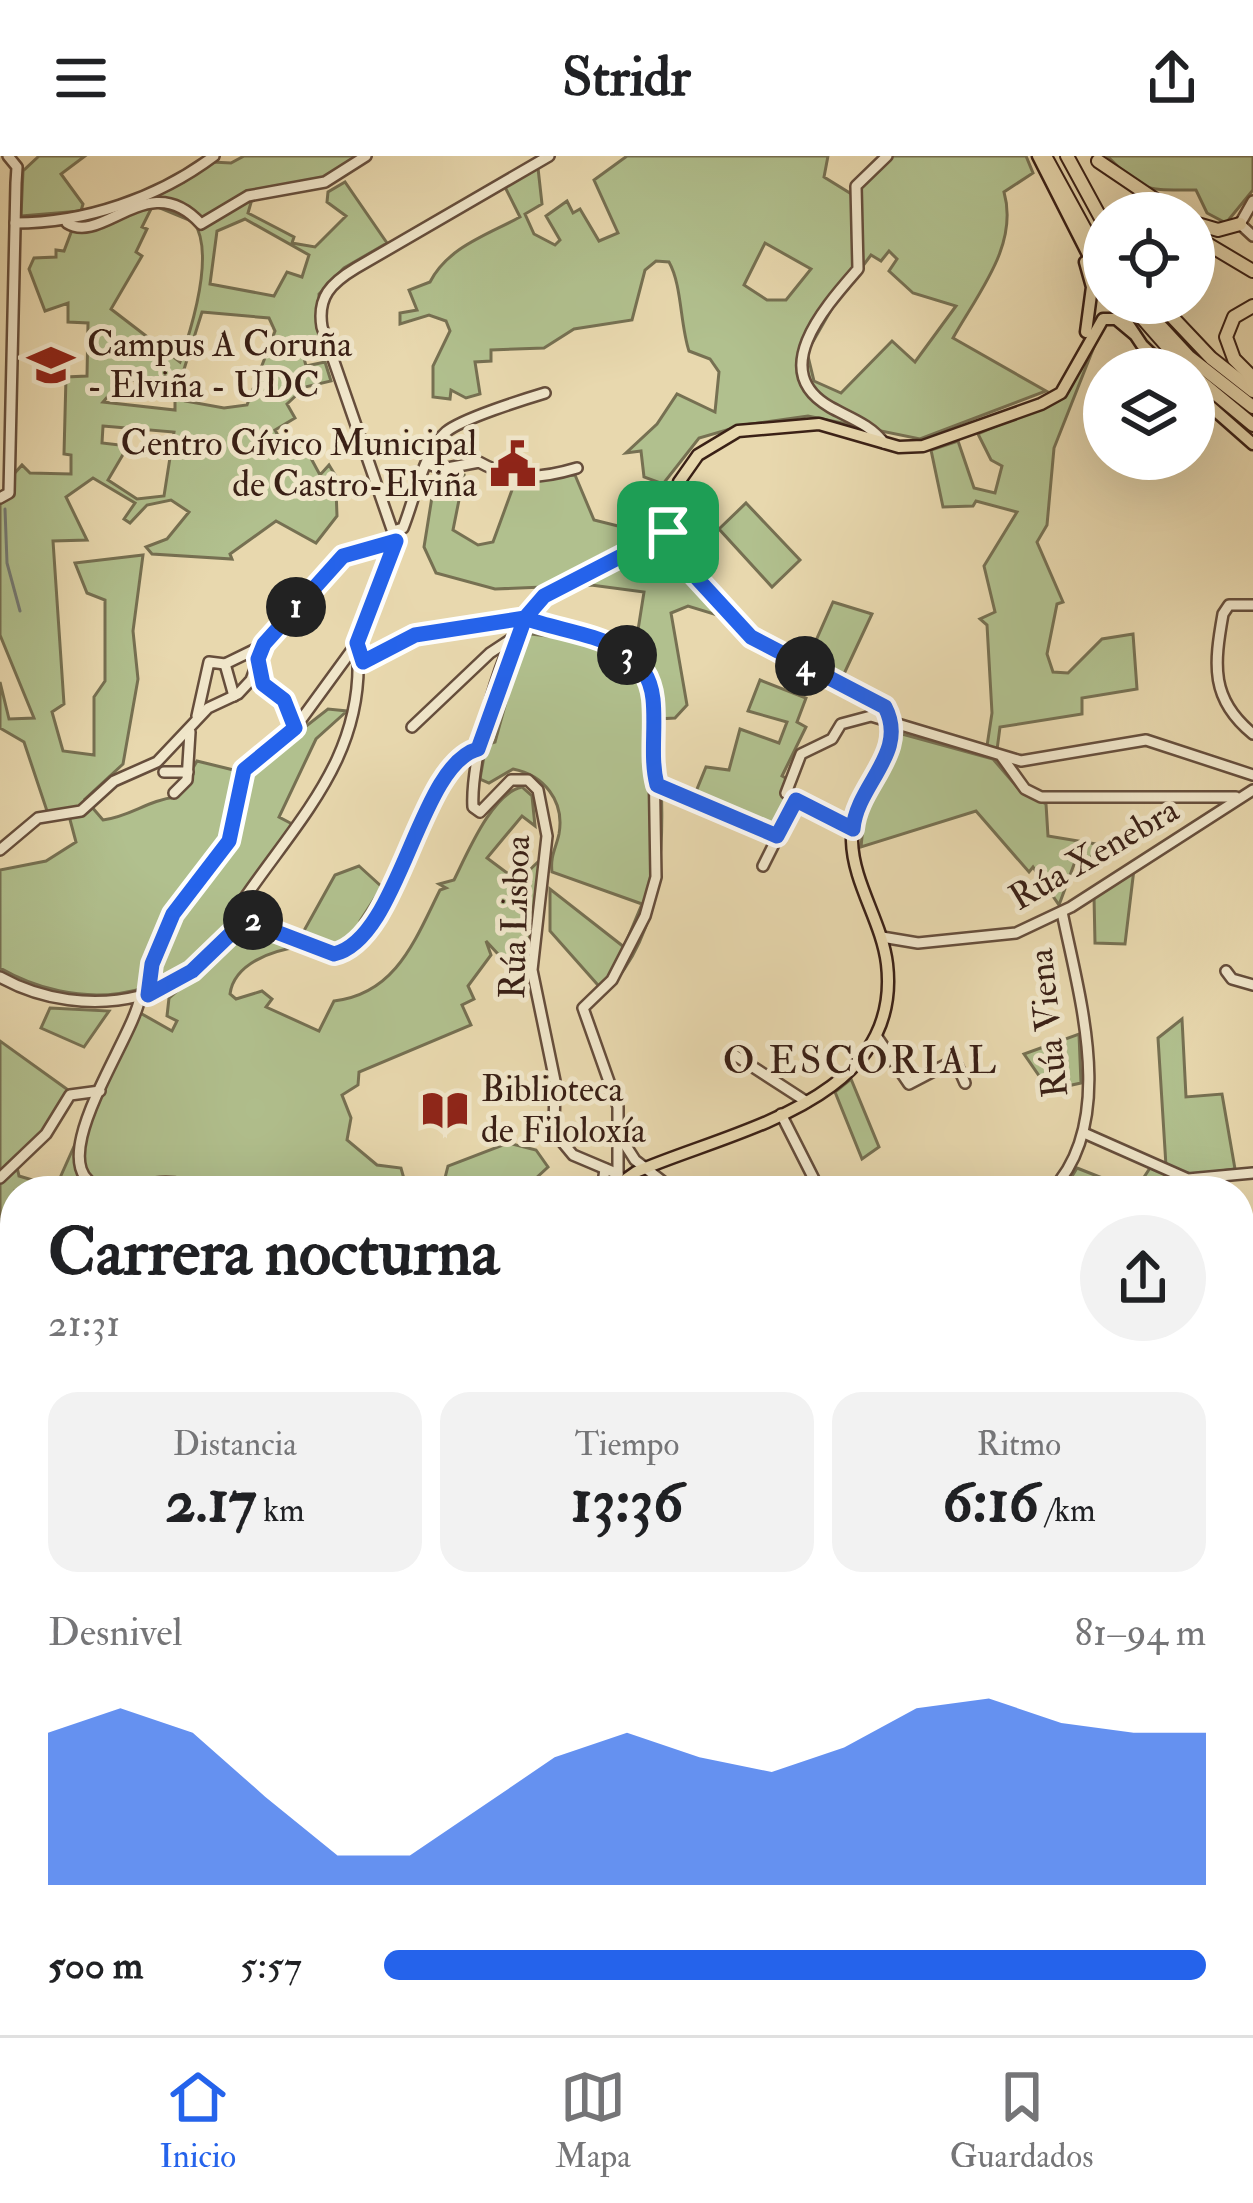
<!DOCTYPE html>
<html lang="es">
<meta charset="utf-8">
<style>
:root{--surface:#fff;--page:#f2f2f2;--text:#202124;--muted:#757577;--line:#e0e0e0;--accent:#2563eb}
body{margin:0;font-family:"IM FELL Double Pica",serif;background:var(--page);color:var(--text);height:100vh;display:flex;flex-direction:column;font-size:45px;white-space:nowrap}
*{box-sizing:border-box;margin:0}
p{font-size:39px;color:var(--muted)}
.icon{flex:none;width:66px;height:66px;fill:none;stroke:currentColor;stroke-width:2;stroke-linecap:round;stroke-linejoin:round}
.map{position:relative;flex:1;overflow:hidden}
.details{position:absolute;left:0px;top:1020px;width:1254px;height:861px;display:flex;flex-direction:column;background:var(--surface);border-radius:48px 48px 0 0;box-shadow:0 12px 48px #0002}
.details>*{flex:none}
.buttons{position:absolute;left:1083px;top:36px;display:grid;gap:24px}
.buttons a{display:grid;place-items:center;width:132px;height:132px;border-radius:50%;background:var(--surface);box-shadow:0 12px 48px #0002;font-size:60px}
.pin{position:absolute;display:grid;place-items:center;width:102px;height:102px;color:#fff;margin:-51px;border-radius:24px;box-shadow:0 6px 18px #0006}
.km{position:absolute;width:60px;height:60px;margin:-30px;border-radius:50%;background:#222;color:#fff;font-size:33px;line-height:60px;text-align:center}
.round{display:grid;place-items:center;flex:none;width:126px;height:126px;border-radius:63px;background:var(--page)}
.headline{display:flex;align-items:center;justify-content:space-between;height:204px;padding:0 48px}
h1{font-size:66px;font-weight:800;line-height:90px}
.figures{display:grid;grid-template-columns:repeat(3,1fr);gap:18px;height:204px;padding:12px 48px}
.figures div{display:grid;align-content:center;border-radius:30px;background:var(--page);text-align:center}
.figures b{font-size:60px;font-weight:800}
.figures small{font-size:33px;font-weight:400}
.figures p{font-size:33px}
.chart{height:336px;padding:24px 48px}
.chart p{display:flex;justify-content:space-between}
.chart svg{width:100%;height:216px;margin-top:12px;fill:var(--accent);opacity:.7}
ul{padding:0 48px;list-style:none;font-size:39px}
li{display:grid;grid-template-columns:192px 144px 1fr;align-items:center;height:90px}
li i{height:30px;border-radius:15px;background:var(--accent)}
header{display:flex;justify-content:space-between;align-items:center;height:156px;padding:0 48px;background:var(--surface);font-size:54px;font-weight:800}
.tabs{display:flex;justify-content:space-around;align-items:center;height:168px;border-top:3px solid var(--line);background:var(--surface);font-size:33px;color:var(--muted)}
.tabs a{display:grid;justify-items:center;gap:6px}
.tabs .active{color:var(--accent)}
.map>svg:first-child{display:block}
.green{fill:#b1c08e;stroke:#767052;stroke-width:3;fill-rule:evenodd}
.lines{fill:none;stroke-linecap:round;stroke-linejoin:round}
.stream{stroke:#747b75;stroke-width:3}
.minor-casing{stroke:#664e3c;stroke-width:14}
.major-casing{stroke:#3a2016;stroke-width:15}
.highway-casing{stroke:#3a2016;stroke-width:16}
.minor{stroke:#f0e6ca;stroke-width:9}
.major{stroke:#e8d8ae;stroke-width:10}
.highway{stroke:#e8d8ae;stroke-width:12}
.route-casing{stroke:#fff;stroke-width:24}
.route{stroke:#2563eb;stroke-width:15}
.labels{text-anchor:middle;dominant-baseline:central;stroke-width:10;stroke-linejoin:round;paint-order:stroke}
.poi-label{font-size:36px;fill:#3a2016;stroke:#f0e6ca;text-anchor:start}
.street-label{font-size:36px;fill:#3a2016;stroke:#f0e6ca}
.neighbourhood-label{font-size:39px;letter-spacing:3px;fill:#3a2016;stroke:#f0e6ca}
</style>
<header><svg class="icon" aria-label="menu" viewBox="0 0 24 24"><path d="M4 6h16M4 12h16M4 18h16"/></svg>Stridr<svg class="icon" aria-label="share" viewBox="0 0 24 24"><path d="M12 15V3M7 8l5-5 5 5M5 13v7h14v-7"/></svg></header>
<div class="map">
<svg width="1253" height="1879" viewBox="0 0 1253 1879">
<rect width="100%" height="100%" fill="#e8d8ae"/>
<filter id="stains"><feTurbulence type="fractalNoise" baseFrequency=".00167" numOctaves="4"/><feColorMatrix values="0 0 0 0 .2 0 0 0 0 .09 0 0 0 0 .02 0 0 0 .5 -.17"/></filter>
<radialGradient id="worn" r=".72"><stop offset=".6" stop-color="#630" stop-opacity="0"/><stop offset="1" stop-color="#630" stop-opacity=".3"/></radialGradient>
<g class="green">
<polygon points="39,0 85,0 61,18 83,48 81,55 21,60 23,15"/>
<path d="M244 0H357L328 21 252 43 248 57 294 81 292 87 315 91 346 60 327 46 328 36 345 26 387 87 344 112 319 138 320 184 301 190 306 210 325 206 331 225 305 231 287 248 295 262 275 274 281 285 300 282 320 319 329 309 343 332 336 333 337 360 316 387 276 365 230 398 232 403 152 398 146 391 167 383 189 356 171 344 147 349 130 367 124 363 135 347 93 322 66 341 87 384 53 385 64 548 52 556 63 595 94 599V541L105 525V444L87 437 75 407 143 399 133 475 138 523 123 608 85 643 103 664C130 661 148 644 176 641L197 605 246 617 328 553 347 555 316 583 279 661 296 670C262 702 248 738 222 775 169 849 75 855 0 812V714L46 705 76 686 68 656 48 658 24 586 0 572V526L9 563 34 562 0 479V348L11 340 13 319 22 309 30 317 71 318V299L64 298 66 221 87 220 88 167 68 166V147L45 155 29 113 34 102 56 101V94L64 95 75 66 184 26 212 6 231 7ZM153 49 194 66C215 98 192 171 180 206L111 153 142 100 136 96 147 73 142 71ZM245 63 309 99 302 121 287 116 274 140 210 128 217 75ZM202 156 269 162 275 175 247 249 224 252 185 245 180 226ZM175 220V254L103 246 121 225ZM103 270 174 276 164 340 137 343 108 324 128 290 102 287Z"/>
<path d="M627 0H828L824 21 858 42V31L891 0H1026L1033 17 1004 36C1019 89 978 137 953 182L1046 235 920 283 808 260 744 269 699 282 663 328 644 321 641 295 626 297 657 268 677 238 715 256 719 216 710 203 689 195C680 168 682 129 669 106L656 105 645 114 632 164 574 173 544 192 491 194V205L475 206 480 238 466 242 451 234 450 243 433 241V210L450 175 446 165 429 159 400 168V157L417 154 409 134 430 126C448 91 487 79 520 61L505 31 538 12 542 48 525 58 534 78 555 89 560 84 546 60 567 45 573 57 580 53 599 85 618 77 594 24ZM765 87 811 113 786 144H767L744 129ZM889 95 897 103 889 115 913 137 956 150 915 206 892 185 841 237 814 225 807 196 835 147 871 99 881 105Z"/>
<path d="M1107 0H1253V34L1226 67 1207 57 1196 34C1144 34 1145 37 1107 0Z"/>
<polygon points="1103,168 1054,292 1047,369 1037,386 1063,446 1057,448 1047,498 1053,516 1068,517 1102,483 1133,478 1137,533 1082,542 1082,558 1000,571 997,594 987,590 992,557 987,469 980,463 995,456 984,410 1017,356 976,345 973,350 943,351 931,294 958,285 974,332 995,337 1002,310 991,304 978,278 1062,241"/>
<path d="M436 316 464 319 453 374 478 389 493 386 516 323 575 319 594 364 646 377 658 365 663 390 717 459 688 450 671 457 687 549 675 562 658 563C662 657 676 763 605 837L550 775V733L624 791 642 748 552 716C550 700 556 692 559 678 565 644 543 619 513 613L489 627 480 623 486 589 495 586 522 487 531 478 588 485 632 512 644 436 591 429 495 433 436 417 424 391Z"/>
<polygon points="746,347 800,404 772,431 719,373"/>
<polygon points="833,446 872,458 843,520 807,505"/>
<polygon points="760,524 806,542 797,566 806,571 782,620 789,624 792,644 777,675 693,643 706,611 729,614 740,573 779,587 787,566 748,555"/>
<polygon points="902,578 993,603 1018,632 1046,648 1048,680 1096,688 1091,703 1076,703 1059,749 1033,711 1029,716 976,655 861,691 864,659"/>
<path d="M522 631 532 640 535 670 522 660 487 702 518 725 541 703 526 807 510 811 486 785 491 799 468 830 474 843 462 849 471 869 359 916 358 929 342 939 351 962 347 984 377 1009 401 1012 406 1030 395 1035H15V1080L0 1079V885L75 939 45 985 17 1011 19 1020 49 1029 59 1024 135 854 172 875 177 865 167 860 169 842 244 776 256 774 300 791C272 794 234 808 230 838L236 843 262 835 272 843 266 851 319 875 334 845C396 838 415 784 440 734L446 732 439 728 454 724C467 698 492 637 522 631Z"/>
<path d="M359 710 382 731 360 765 361 775C343 795 324 791 301 780L335 719Z"/>
<polygon points="1134,713 1125,788 1095,787 1094,740"/>
<polygon points="50,852 109,855 84,891 41,872"/>
<polygon points="1182,863 1186,941 1222,938 1235,1013 1191,1019 1166,1010 1158,882"/>
<polygon points="1079,878 1081,927 1049,934 1024,898"/>
<polygon points="851,923 879,991 862,1003 835,936"/>
<polygon points="508,987 536,994 548,1011 522,1035 469,1034 445,1022 448,1010"/>
<polygon points="1077,1012 1135,1035 1150,1012 1204,1027 1206,1035 1063,1035"/>
<polygon points="15,1236 15,1400 0,1406 0,1238"/>
<polygon points="0,1478 15,1487 15,1866 171,1866 95,1875 94,1879 0,1879"/>
</g>
<g class="lines">
<polyline class="stream" points="5,353 7,407 20,455"/>
<defs>
<g id="minor">
<polyline points="1253,45 1240,68 1253,80"/>
<path d="M15 67C85 67 158 42 214 0"/>
<path d="M67 67C103 90 149 10 201 68L248 40 325 26 366 0"/>
<path d="M884 287C871 269 850 262 830 251 767 215 825 151 858 113L856 30 887 0"/>
<path d="M428 308 442 313 479 306C513 325 540 323 577 312"/>
<polyline points="0,342 9,337 16,27 17,11 8,0"/>
<path d="M393 375 403 372C414 345 424 295 446 276 461 263 525 243 545 237"/>
<path d="M396 385 322 171C317 141 331 127 356 112L549 0"/>
<path d="M1253 449H1229L1223 458C1214 509 1210 543 1253 578"/>
<path d="M357 487C368 596 301 660 244 743L253 763 335 798C400 783 418 609 478 593"/>
<polyline points="359,506 415,479 518,461 594,480 634,504 643,517 653,540 656,721 645,760 612,824 583,852 618,951 618,1018"/>
<polyline points="225,508 234,540"/>
<polyline points="258,509 263,528 284,544 295,572"/>
<polyline points="197,560 209,506 225,508 264,489"/>
<polyline points="412,571 490,497 516,480"/>
<polyline points="1002,601 1025,633 1041,641 1236,641"/>
<polyline points="164,616 188,616"/>
<polyline points="657,629 777,679"/>
<polyline points="174,637 187,624 190,576"/>
<polyline points="853,673 786,637 801,598 832,583 841,568 871,560 1021,605 1146,584 1253,619"/>
<polyline points="0,694 38,662 81,655 114,625 157,606 208,552 238,538 251,524 264,489 342,400 396,385"/>
<polyline points="763,710 796,644"/>
<polyline points="882,781 918,787 1016,777 1071,751 1253,634"/>
<polyline points="1226,815 1232,823 1253,829"/>
<path d="M0 821C84 868 207 849 242 748"/>
<polyline points="149,839 151,808 173,758 229,685 244,614 295,572 357,487 396,385"/>
<path d="M140 841C134 883 36 1013 102 1032 132 1041 155 1013 202 1035"/>
<polyline points="877,881 909,928 955,904 965,927"/>
<polyline points="736,900 807,946"/>
<polyline points="781,958 820,1035"/>
<polyline points="1084,977 1188,1023 1253,1017"/>
<polyline points="619,979 635,1004 675,1035"/>
<path d="M618 1018 573 999 554 976 555 925 532 814 547 680 538 634 528 624H511L480 656 473 651C470 606 502 479 535 447 559 424 636 386 668 376"/>
<polyline points="0,1022 46,978 70,939 100,935"/>
<polyline points="671,1030 705,1029 716,1035"/>
<polyline points="602,1035 605,1013"/>
<path d="M1051 1035C1118 966 1079 840 1062 756"/>
<polyline points="1239,1262 1253,1259"/>
<polyline points="1239,1369 1253,1374"/>
<polyline points="0,1387 15,1385"/>
<polyline points="0,1416 15,1410"/>
<polyline points="1239,1445 1253,1445"/>
<polyline points="0,1464 15,1467"/>
<polyline points="1239,1628 1253,1646"/>
<polyline points="0,1779 15,1769"/>
<polyline points="781,1866 800,1879"/>
<polyline points="1062,1866 1093,1879"/>
<polyline points="340,1879 340,1866"/>
<polyline points="1006,1879 1032,1866"/>
</g>
<g id="major">
<polyline points="1038,0 1104,130"/>
<polyline points="1085,106 1092,131 1086,176"/>
<polyline points="1114,147 1142,189 1167,213"/>
<polyline points="1194,236 1253,288"/>
<path d="M609 1035 636 1016C732 974 903 946 887 808 882 766 853 727 852 685 851 640 895 611 893 567L869 539 751 481 682 406 668 376 679 326 698 299 738 275 819 268 899 291 923 290 1041 248 1061 237 1103 163H1116L1134 178"/>
</g>
<g id="highway">
<polyline points="1045,0 1104,108"/>
<polyline points="1067,0 1104,68"/>
<polyline points="1098,5 1175,57"/>
<polyline points="1194,67 1218,74 1240,68"/>
<polyline points="1194,80 1253,115"/>
<polyline points="1129,147 1187,213"/>
<polyline points="1139,147 1189,201 1253,251"/>
<polyline points="1159,147 1211,202 1253,235"/>
<polyline points="1253,150 1234,161 1226,181 1234,203 1253,222"/>
<polyline points="1194,220 1253,269"/>
<polyline points="0,1086 15,1087"/>
<polyline points="0,1108 15,1113"/>
<polyline points="0,1127 15,1132"/>
<polyline points="0,1217 15,1216"/>
<polyline points="0,1227 15,1226"/>
<polyline points="256,1879 260,1866"/>
<polyline points="279,1879 282,1866"/>
</g>
</defs>
<use href="#minor" class="minor-casing"/>
<use href="#major" class="major-casing"/>
<use href="#highway" class="highway-casing"/>
<use href="#minor" class="minor"/>
<use href="#major" class="major"/>
<use href="#highway" class="highway"/>
</g>
<g class="lines">
<defs>
<path id="route" d="M668 376 544 440 525 462 415 479 363 506 357 487 396 385 343 400 264 488 258 503 263 528 284 544 295 572 244 614 229 685 173 758 152 808 148 839 192 815 245 764 334 798C400 783 418 609 478 593L525 462C571 480 646 479 653 543 656 572 650 602 657 629L777 680 796 644 853 673C857 628 909 597 885 551L751 481 682 406 668 376"/>
</defs>
<use href="#route" class="route-casing"/>
<use href="#route" class="route"/>
</g>
<defs>
<symbol id="university-bare" viewBox="-9 -9 18 18"><path d="M0-5L7-2L0 1L-7-2ZM-4 1L0 2.5L4 1V4Q0 6-4 4Z" fill="#8f2418" stroke="#f0e6ca" stroke-width="2.5" paint-order="stroke"/></symbol>
<symbol id="civic-bare" viewBox="-9 -9 18 18"><path d="M-.6-6.5H3V-4.5H.6V-3L4-1V1h2V6H-6V1h2V-1L-.6-3ZM-1.2 2.5V6h2.4V2.5Z" fill="#8f2418" stroke="#f0e6ca" stroke-width="2.5" paint-order="stroke"/></symbol>
<symbol id="library-bare" viewBox="-9 -9 18 18"><path d="M-6-4Q-3-5.5-.7-3.5V5Q-3 3-6 4ZM6-4Q3-5.5 .7-3.5V5Q3 3 6 4Z" fill="#8f2418" stroke="#f0e6ca" stroke-width="2.5" paint-order="stroke"/></symbol>
</defs>
<g fill-rule="evenodd">
<use href="#university-bare" x="18" y="176" width="66" height="66"/>
<use href="#civic-bare" x="480" y="275" width="66" height="66"/>
<use href="#library-bare" x="412" y="921" width="66" height="66"/>
</g>
<g class="labels">
<g class="poi-label">
<text x="87" y="188">Campus A Coruña<tspan x="87" dy="41">- Elviña - UDC</tspan></text>
<text x="477" y="287" text-anchor="end">Centro Cívico Municipal<tspan x="477" dy="41">de Castro-Elviña</tspan></text>
<text x="481" y="933">Biblioteca<tspan x="481" dy="41">de Filoloxía</tspan></text>
</g>
<g class="street-label">
<text transform="translate(1094 698) rotate(-30)">Rúa Xenebra</text>
<text transform="translate(515 761) rotate(-88)">Rúa Lisboa</text>
<text transform="translate(1048 867) rotate(-96)">Rúa Viena</text>
</g>
<g class="neighbourhood-label">
<text x="861" y="904">O ESCORIAL</text>
</g>
</g>
<rect width="100%" height="100%" filter="url(#stains)"/>
<rect width="100%" height="100%" fill="url(#worn)"/>
</svg>
<div class="buttons">
<a><svg class="icon" aria-label="locate" viewBox="0 0 24 24"><circle cx="12" cy="12" r="6"/><path d="M12 2v4M12 18v4M2 12h4M18 12h4"/></svg></a>
<a><svg class="icon" aria-label="layers" viewBox="0 0 24 24"><path d="M12 4l9 5-9 5-9-5zM3 14l9 5 9-5"/></svg></a>
</div>
<div class="pin" style="left:668px;top:376px;background:#1e9e55"><svg class="icon" aria-label="arrive" viewBox="0 0 24 24"><path d="M6 21V4h12l-3 4 3 4H6"/></svg></div>
<b class="km" style="left:296px;top:451px">1</b>
<b class="km" style="left:253px;top:764px">2</b>
<b class="km" style="left:627px;top:499px">3</b>
<b class="km" style="left:805px;top:510px">4</b>
<section class="details">
<div class="headline"><div><h1>Carrera nocturna</h1><p>21:31</p></div><a class="round"><svg class="icon" aria-label="share" viewBox="0 0 24 24"><path d="M12 15V3M7 8l5-5 5 5M5 13v7h14v-7"/></svg></a></div>
<div class="figures">
<div><p>Distancia</p><b>2.17<small> km</small></b></div>
<div><p>Tiempo</p><b>13:36</b></div>
<div><p>Ritmo</p><b>6:16<small> /km</small></b></div>
</div>
<div class="chart"><p><span>Desnivel</span>81–94 m</p>
<svg viewBox="0 0 160 44" preserveAspectRatio="none"><path d="M0 44V13L10 8L20 13L30 26L40 38L50 38L60 28L70 18L80 13L90 18L100 21L110 16L120 8L130 6L140 11L150 13L160 13V44z"/></svg>
</div>
<ul>
<li><b>500 m</b>5:57<i style="width:100%"></i></li>
</ul>
</section>
</div>
<nav class="tabs">
<a class="active"><svg class="icon" aria-label="home" viewBox="0 0 24 24"><path d="M3 11l9-7 9 7M6 9v11h12V9"/></svg>Inicio</a>
<a><svg class="icon" aria-label="map" viewBox="0 0 24 24"><path d="M3 6l6-2 6 2 6-2v14l-6 2-6-2-6 2zM9 4v14M15 6v14"/></svg>Mapa</a>
<a><svg class="icon" aria-label="saved" viewBox="0 0 24 24"><path d="M7 4h10v16l-5-4-5 4z"/></svg>Guardados</a>
</nav>
